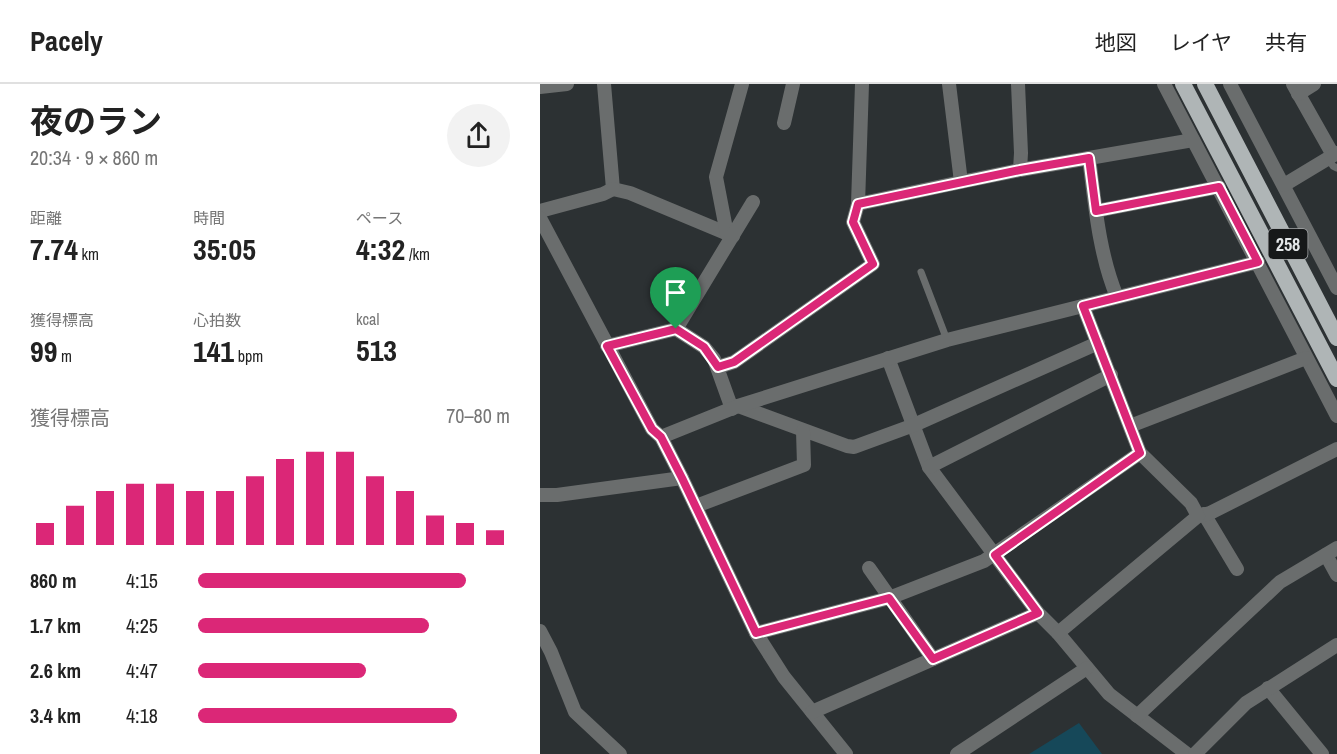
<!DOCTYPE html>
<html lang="ja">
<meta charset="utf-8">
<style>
:root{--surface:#fff;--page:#f2f2f2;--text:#222;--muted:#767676;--line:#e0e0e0;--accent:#db2777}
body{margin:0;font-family:"Archivo Narrow","Noto Sans JP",sans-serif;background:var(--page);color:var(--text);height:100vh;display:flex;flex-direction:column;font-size:22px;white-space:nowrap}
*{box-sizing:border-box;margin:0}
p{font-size:20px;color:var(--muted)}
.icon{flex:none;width:33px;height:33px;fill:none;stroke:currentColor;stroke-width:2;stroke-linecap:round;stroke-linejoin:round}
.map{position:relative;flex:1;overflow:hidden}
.panel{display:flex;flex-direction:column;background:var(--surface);width:540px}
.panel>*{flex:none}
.pin{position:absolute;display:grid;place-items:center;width:51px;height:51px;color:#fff;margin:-62px -26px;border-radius:50% 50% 50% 0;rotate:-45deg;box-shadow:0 0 6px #0007}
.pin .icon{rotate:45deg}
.round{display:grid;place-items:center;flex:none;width:63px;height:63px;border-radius:32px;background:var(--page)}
.head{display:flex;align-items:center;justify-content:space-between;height:102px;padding:0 30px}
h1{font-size:33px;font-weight:700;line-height:45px}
.figures{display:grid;grid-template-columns:repeat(3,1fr);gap:9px;height:102px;padding:6px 30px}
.figures div{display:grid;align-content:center}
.figures b{font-size:30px;font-weight:700}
.figures small{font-size:16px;font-weight:400}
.figures p{font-size:16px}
.chart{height:168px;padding:12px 30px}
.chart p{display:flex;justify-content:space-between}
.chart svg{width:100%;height:108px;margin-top:6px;stroke:var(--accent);stroke-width:6}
ul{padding:0 30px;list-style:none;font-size:20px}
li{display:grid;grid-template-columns:96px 72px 1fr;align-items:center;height:45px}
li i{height:15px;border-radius:8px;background:var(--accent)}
header{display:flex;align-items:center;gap:36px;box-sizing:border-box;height:84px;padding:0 30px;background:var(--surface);border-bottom:2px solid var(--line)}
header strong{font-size:28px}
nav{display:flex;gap:33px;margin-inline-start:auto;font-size:21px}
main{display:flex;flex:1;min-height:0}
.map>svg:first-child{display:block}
.green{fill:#164859}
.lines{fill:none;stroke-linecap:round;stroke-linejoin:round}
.service{stroke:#6a6d6d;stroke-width:7}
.minor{stroke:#6a6d6d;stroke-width:14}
.trunk{stroke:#afb5b6;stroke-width:16}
.route-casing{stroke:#fff;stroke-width:12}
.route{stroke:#db2777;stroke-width:8}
.labels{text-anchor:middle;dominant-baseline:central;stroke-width:5;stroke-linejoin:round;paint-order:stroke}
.shield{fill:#161819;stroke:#a6a9ab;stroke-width:1.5}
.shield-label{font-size:18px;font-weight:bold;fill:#e4e7e9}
</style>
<header>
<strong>Pacely</strong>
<nav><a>地図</a><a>レイヤ</a><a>共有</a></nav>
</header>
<main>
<section class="panel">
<div class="head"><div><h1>夜のラン</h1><p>20:34 · 9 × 860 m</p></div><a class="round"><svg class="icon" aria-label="share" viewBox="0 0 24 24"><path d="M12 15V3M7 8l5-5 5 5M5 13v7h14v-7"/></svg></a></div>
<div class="figures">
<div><p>距離</p><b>7.74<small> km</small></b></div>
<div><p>時間</p><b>35:05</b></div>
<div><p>ペース</p><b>4:32<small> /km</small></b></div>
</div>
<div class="figures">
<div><p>獲得標高</p><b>99<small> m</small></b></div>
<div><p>心拍数</p><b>141<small> bpm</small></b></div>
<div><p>kcal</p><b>513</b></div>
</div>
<div class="chart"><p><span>獲得標高</span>70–80 m</p>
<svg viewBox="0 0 160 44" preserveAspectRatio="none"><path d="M5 44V35M15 44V28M25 44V22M35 44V19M45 44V19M55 44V22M65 44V22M75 44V16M85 44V9M95 44V6M105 44V6M115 44V16M125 44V22M135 44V32M145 44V35M155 44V38"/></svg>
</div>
<ul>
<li><b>860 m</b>4:15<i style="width:86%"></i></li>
<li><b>1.7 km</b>4:25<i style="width:74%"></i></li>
<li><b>2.6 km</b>4:47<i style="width:54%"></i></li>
<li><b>3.4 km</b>4:18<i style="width:83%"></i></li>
</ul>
</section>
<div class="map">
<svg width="797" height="670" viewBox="0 0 797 670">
<rect width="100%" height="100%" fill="#2c3133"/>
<polygon class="green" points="539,639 562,670 489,670"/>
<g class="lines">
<g class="service">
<polyline points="788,75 793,82 797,84"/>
<polyline points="381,188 407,256"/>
</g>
<g class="minor">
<polyline points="64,0 73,105 90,109 193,152"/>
<polyline points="409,0 421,98 480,86 653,56"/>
<polyline points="478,0 481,69 480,86"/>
<polyline points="624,0 797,332"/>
<polyline points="690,0 797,204"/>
<polyline points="753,0 793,71"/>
<polyline points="0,3 27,0"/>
<polyline points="758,10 774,0"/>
<polyline points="244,39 253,0"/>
<path d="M549 74C555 120 559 170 577 213"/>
<polyline points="744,101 797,69"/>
<polyline points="318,120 421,98"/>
<polyline points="0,127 63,110 73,105"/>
<polyline points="556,127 679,103"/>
<polyline points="0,134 112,345 121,353 142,394 216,549 244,593 306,670"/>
<polyline points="187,150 176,93 202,0"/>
<polyline points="543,222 600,369"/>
<polyline points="136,245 164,263 174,275 192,325"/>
<polyline points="67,262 136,245 213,118"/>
<polyline points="348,274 389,383 498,529 518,549 569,610 647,670"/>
<polyline points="178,283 194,278 333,180 313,138 318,120 322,0"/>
<polyline points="198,322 307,362 314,363 374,341 558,259"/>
<polyline points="590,342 766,274"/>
<polyline points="121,353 198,322 407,256 718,178"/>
<polyline points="389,383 571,291"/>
<polyline points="0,411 17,411 142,394"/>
<polyline points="156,422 264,381 263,347"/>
<polyline points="664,430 697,485"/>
<polyline points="658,432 670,429 797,365"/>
<polyline points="786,471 797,491"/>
<polyline points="329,484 393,575"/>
<polyline points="0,547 11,568 35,628 80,670"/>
<polyline points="216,549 349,514 444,477 600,369 651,419 658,432 518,549"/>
<polyline points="728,604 782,670"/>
<polyline points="272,628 498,529"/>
<polyline points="597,632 740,498 797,464"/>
<polyline points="417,670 547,584"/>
<polyline points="655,670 706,619 797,561"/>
</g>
<g class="trunk">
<polyline points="643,0 797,295"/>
<polyline points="665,0 797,254"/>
</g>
</g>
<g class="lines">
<defs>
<polygon id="route" points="549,74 556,127 679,103 718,178 543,222 600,369 455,471 498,529 393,575 349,514 216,549 142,394 121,353 112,345 67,262 136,245 164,263 178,283 194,278 333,180 313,138 318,120 480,86"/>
</defs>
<use href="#route" class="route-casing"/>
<use href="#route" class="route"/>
</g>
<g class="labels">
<rect class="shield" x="728.5" y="145" width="39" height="30" rx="4.5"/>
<g class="shield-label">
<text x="748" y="160">258</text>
</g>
</g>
</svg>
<div class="pin" style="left:136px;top:245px;background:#1e9e55"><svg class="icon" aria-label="arrive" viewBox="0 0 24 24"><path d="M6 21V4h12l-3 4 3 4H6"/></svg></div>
</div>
</main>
